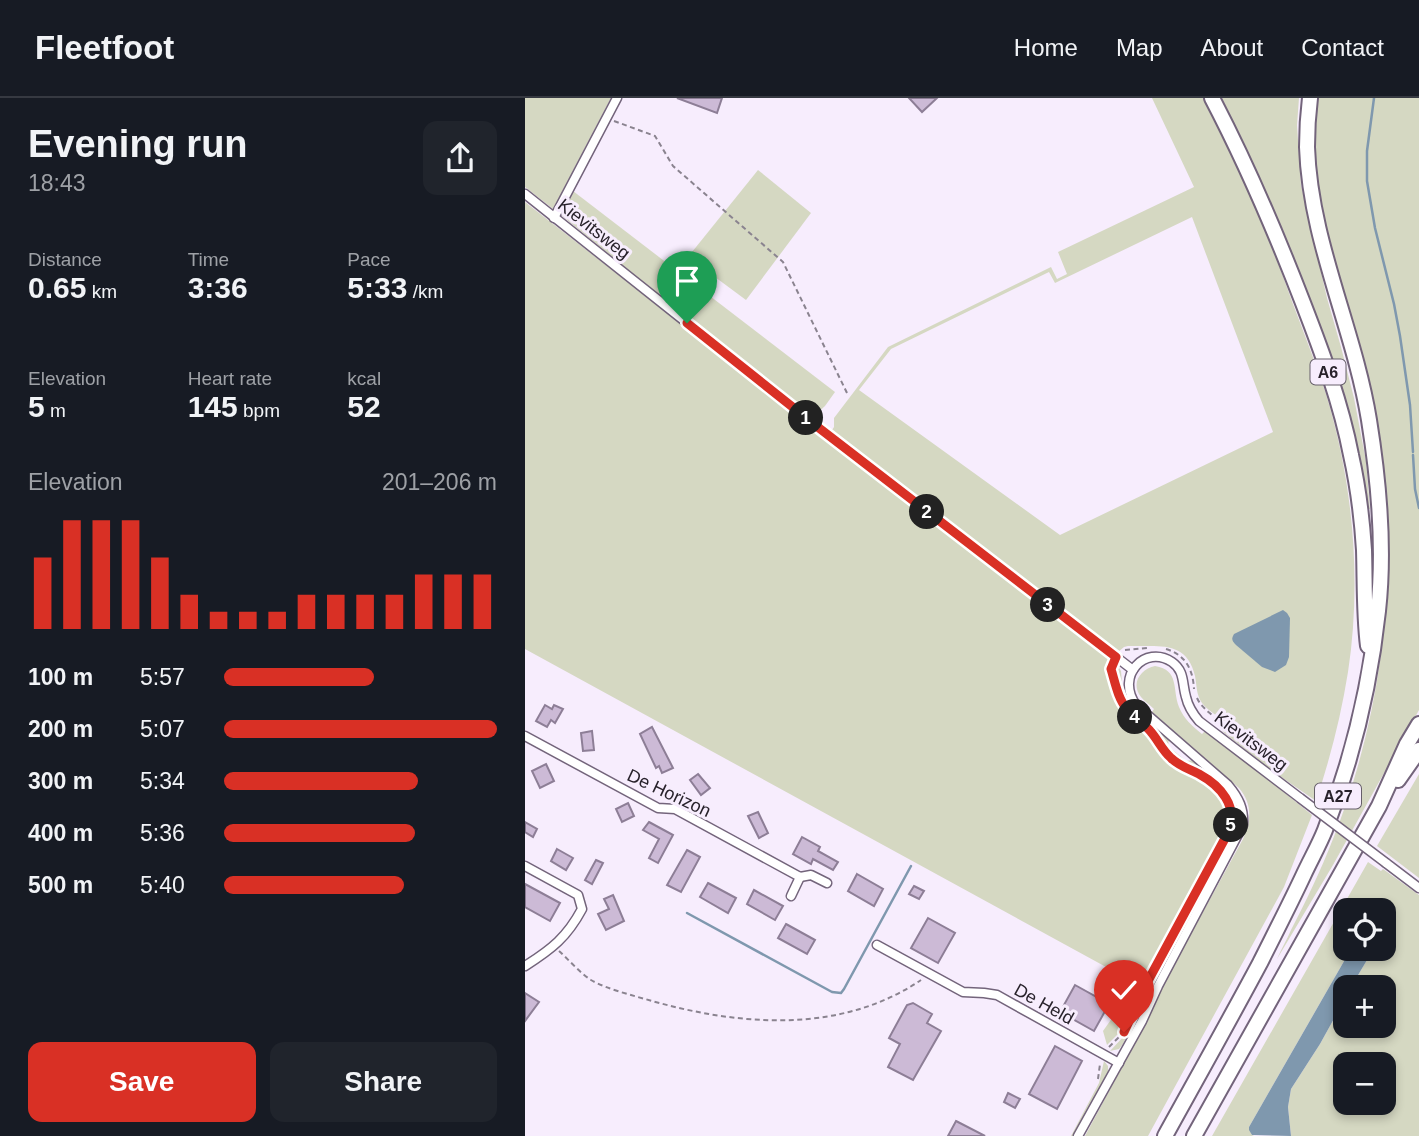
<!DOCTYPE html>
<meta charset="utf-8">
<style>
:root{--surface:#171b24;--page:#20242c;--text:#f1f3f6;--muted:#9ea1a6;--line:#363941;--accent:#d93025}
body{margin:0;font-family:Helvetica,sans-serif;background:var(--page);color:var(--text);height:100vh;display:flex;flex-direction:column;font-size:26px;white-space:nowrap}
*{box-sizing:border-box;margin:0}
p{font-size:23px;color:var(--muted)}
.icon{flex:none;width:38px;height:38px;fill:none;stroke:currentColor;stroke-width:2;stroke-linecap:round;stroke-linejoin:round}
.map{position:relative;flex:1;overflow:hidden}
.panel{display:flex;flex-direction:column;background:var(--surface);width:525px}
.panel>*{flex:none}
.fabs{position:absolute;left:808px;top:800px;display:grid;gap:14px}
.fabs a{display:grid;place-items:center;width:63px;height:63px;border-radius:14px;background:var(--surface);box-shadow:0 4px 10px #0003;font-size:35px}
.pin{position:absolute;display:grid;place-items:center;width:60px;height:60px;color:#fff;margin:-72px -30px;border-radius:50% 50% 50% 0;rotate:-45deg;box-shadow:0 0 7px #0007}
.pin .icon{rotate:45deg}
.km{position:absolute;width:35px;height:35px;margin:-18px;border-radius:50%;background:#222;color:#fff;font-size:19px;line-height:35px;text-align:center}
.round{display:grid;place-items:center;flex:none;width:74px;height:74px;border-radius:14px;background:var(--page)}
.overview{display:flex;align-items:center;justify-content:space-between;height:119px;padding:0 28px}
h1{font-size:38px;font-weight:600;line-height:52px}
.figures{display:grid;grid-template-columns:repeat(3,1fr);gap:10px;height:119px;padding:7px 28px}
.figures div{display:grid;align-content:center}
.figures b{font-size:30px;font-weight:600}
.figures small{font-size:19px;font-weight:400}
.figures p{font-size:19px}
.chart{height:196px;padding:14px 28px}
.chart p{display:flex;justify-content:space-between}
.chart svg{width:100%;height:126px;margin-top:7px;stroke:var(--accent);stroke-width:6}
.button{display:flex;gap:14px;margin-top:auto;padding:14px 28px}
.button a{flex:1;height:80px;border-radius:14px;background:var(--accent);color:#fff;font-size:28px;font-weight:600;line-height:80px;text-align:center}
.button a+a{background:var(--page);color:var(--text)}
ul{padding:0 28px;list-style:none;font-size:23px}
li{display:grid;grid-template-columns:112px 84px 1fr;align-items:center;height:52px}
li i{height:18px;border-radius:9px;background:var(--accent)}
header{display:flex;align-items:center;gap:42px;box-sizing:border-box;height:98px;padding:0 35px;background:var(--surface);border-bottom:2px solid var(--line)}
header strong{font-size:33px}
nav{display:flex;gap:38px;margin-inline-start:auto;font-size:24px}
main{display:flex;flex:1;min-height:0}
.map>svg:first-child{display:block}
.green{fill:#d5d8c2;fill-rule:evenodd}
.water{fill:#7f98ae}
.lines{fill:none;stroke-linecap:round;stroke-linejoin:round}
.stream{stroke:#7f98ae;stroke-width:2.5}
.building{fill:#ccbad6;stroke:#8d7e96;stroke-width:2}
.minor-casing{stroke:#73647b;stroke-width:11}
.motorway-casing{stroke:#73647b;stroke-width:18}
.path{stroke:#8a838f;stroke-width:2;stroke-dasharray:5 3.5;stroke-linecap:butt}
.minor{stroke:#fff;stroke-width:8}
.motorway{stroke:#fff;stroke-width:14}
.minor-bridge-casing{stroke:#73647b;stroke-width:11;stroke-linecap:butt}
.minor-bridge{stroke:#fff;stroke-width:8}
.route-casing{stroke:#fff;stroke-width:14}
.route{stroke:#d93025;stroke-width:9}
.labels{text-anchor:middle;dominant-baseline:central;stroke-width:6;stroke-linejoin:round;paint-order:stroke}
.shield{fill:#f7edfd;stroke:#665f6a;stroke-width:2}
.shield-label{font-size:16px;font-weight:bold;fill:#28222b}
.street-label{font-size:18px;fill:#28222b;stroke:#f7edfd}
</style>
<header>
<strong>Fleetfoot</strong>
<nav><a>Home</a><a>Map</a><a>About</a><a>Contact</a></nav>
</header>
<main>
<section class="panel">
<div class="overview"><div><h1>Evening run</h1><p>18:43</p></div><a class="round"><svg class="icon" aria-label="share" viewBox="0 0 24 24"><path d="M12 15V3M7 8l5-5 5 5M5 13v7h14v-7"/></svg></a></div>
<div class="figures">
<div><p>Distance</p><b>0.65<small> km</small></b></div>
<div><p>Time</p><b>3:36</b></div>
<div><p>Pace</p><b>5:33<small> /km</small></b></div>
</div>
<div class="figures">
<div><p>Elevation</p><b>5<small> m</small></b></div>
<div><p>Heart rate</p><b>145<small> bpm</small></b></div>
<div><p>kcal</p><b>52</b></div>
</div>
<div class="chart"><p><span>Elevation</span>201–206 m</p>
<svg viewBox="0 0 160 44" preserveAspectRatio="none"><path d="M5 44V19M15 44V6M25 44V6M35 44V6M45 44V19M55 44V32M65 44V38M75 44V38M85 44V38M95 44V32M105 44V32M115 44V32M125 44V32M135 44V25M145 44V25M155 44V25"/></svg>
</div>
<ul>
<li><b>100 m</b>5:57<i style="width:55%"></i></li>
<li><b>200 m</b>5:07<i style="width:100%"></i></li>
<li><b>300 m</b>5:34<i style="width:71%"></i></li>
<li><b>400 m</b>5:36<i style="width:70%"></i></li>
<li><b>500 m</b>5:40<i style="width:66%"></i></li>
</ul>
<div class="button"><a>Save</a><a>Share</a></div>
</section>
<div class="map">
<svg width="894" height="1038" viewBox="0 0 894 1038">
<rect width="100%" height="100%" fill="#f7edfd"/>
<g class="green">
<polygon points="0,0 86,0 28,111 0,89"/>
<path d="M627 0H681C715 67 743 135 768 206 779 236 791 265 801 296 828 384 837 483 823 574 816 618 805 661 791 703L746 672 697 633V623C691 616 682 612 677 605 671 596 672 588 670 578 662 541 631 549 603 548L599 549 593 554 307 332 309 329V320L363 249 526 169 532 181 542 176 533 154 669 89ZM667 119 748 334 535 437 334 292 366 251 524 174 530 185Z"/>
<polygon points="697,0 774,0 772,27 776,87 802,200 816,249 829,300 841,363 845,411 842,411 838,378 819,296 758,132"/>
<path d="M792 0H894V612L808 767 752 861C756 851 762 842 766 832 781 803 796 772 808 741 857 619 873 482 856 352 841 233 778 121 792 0Z"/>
<polygon points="233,72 286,115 221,202 163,159"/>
<polygon points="48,93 310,294 300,308 289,318 107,175 36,117"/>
<path d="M0 104 587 562C585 566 583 567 584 572 585 581 595 606 600 613 607 621 617 626 624 635 632 645 637 656 648 665 655 671 663 673 672 677 694 689 710 709 702 734L620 882 599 930 582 947 578 933 590 916 603 881 0 551Z"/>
<path d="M591 565 596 573 598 595 603 605 609 613 644 640 643 648 661 663 669 662C694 685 722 700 708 738L627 886 598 946 594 951 585 953 600 937 626 882 706 735 710 719 704 700 681 677 657 666 646 657 627 630 603 609 598 600 589 573Z"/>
<path d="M630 568C655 572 647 592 654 609 659 621 667 628 677 636L680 633 733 673 787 717 759 789 623 1038H560L622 922 634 894 718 741C726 722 728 707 714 690L627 614 629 611C625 607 619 603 616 599 605 585 616 571 630 568Z"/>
<polygon points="894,676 894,780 852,748"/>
<path d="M843 764 856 773 858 771 894 797V1038H766L763 1009 766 991 795 946 821 899V928H859V889H826L842 862 841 855 834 851 859 850V812H821V850L826 851 724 1029 727 1037 729 1038H687ZM821 966H859V1004H821Z"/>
<polygon points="579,963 583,968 583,976 549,1038 546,1038 574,985"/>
</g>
<g class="water">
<path d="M758 512 762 515 765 520 764 559 761 567 750 574 737 569 711 547C707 543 706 541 709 536Z"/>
<polygon points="826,851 834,851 841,855 842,862 826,889 821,889 821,899 795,946 766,991 763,1009 766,1038 727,1037 724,1032 724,1029"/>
</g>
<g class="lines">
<g class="stream">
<polyline points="849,0 842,53 842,83 850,130 869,206 875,238 885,307 888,354"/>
<polyline points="888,357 890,391 894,410"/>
<polyline points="162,815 307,894 316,895 319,891 386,768"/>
</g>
</g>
<g class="building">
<polygon points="152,0 197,0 192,15"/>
<polygon points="384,0 412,0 397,14"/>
<polygon points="20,607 27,611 29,607 38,611 30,625 26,622 22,629 11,623"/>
<polygon points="127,629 148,670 137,675 134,668 131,670 115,636"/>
<polygon points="67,633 69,652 58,653 56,635"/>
<polygon points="21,666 29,683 15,690 7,673"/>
<polygon points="173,676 185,690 176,697 165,682"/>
<polygon points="103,705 109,718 97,724 91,711"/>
<polygon points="233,714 243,735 234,740 223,718"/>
<polygon points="0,724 12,731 8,739 0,734"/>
<polygon points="124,724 148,737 133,765 124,760 134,741 118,732"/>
<polygon points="277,739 295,749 293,753 313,764 308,772 288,761 286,766 268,756"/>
<polygon points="32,751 48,760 41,772 26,763"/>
<polygon points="162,752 175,759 156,794 142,787"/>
<polygon points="71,762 78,765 67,786 60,782"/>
<polygon points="332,776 358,791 349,808 323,793"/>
<polygon points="183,785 211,800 203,815 175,799"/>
<polygon points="0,786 35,805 25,823 0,809"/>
<polygon points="389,788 399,793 394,801 384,796"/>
<polygon points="229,792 258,808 250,822 222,806"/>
<polygon points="88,797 99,823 81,832 73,816 84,811 79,801"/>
<polygon points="403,820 430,835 413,865 386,850"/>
<polygon points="261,826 290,842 282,856 253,840"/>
<polygon points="550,887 584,906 569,933 535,914"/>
<polygon points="0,895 14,904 0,923"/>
<polygon points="388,905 407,916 402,925 416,933 388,982 363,969 375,946 364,940 382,907"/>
<polygon points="530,948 557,963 532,1011 504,996"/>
<polygon points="483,995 495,1001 490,1010 479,1004"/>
<polygon points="431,1023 460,1038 423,1038"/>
</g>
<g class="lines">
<defs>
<g id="minor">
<polyline points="0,96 294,330 608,572"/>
<polyline points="29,120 92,0"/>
<polyline points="0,638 133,710 150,711 275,779 286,777 302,785"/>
<polyline points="861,765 894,790"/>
<path d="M0 768 53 797 57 811C42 839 27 851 0 868"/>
<polyline points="266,798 275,779"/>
<polyline points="352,847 438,894 459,895 472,897 594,965"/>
<path d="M553 1038 617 923 633 888 718 727C719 711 714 700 703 687L611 607C590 578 620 546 647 564 660 573 657 586 661 599 663 608 668 616 674 623L775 700"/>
</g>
<g id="motorway">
<path d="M687 0C722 67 751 135 778 205 797 254 816 305 826 357 833 388 837 420 839 452 840 484 839 516 843 548"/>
<polyline points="873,682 894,652"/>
<path d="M640 1038C672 980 704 923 735 865 750 835 765 806 779 776 786 761 794 747 800 732 827 662 845 588 853 513 860 450 854 384 844 322 829 230 785 143 782 49 782 33 783 16 785 0"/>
<polyline points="669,1038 854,708 882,646 894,626"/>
</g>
</defs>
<use href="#minor" class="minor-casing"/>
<use href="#motorway" class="motorway-casing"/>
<g class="path">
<polyline points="89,23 130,38 148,68 258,164 322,295"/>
<path d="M641 551C661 557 668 572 669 591"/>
<polyline points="600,552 622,550"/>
<polyline points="587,566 586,571 596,602 603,612"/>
<path d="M672 600C678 613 690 616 695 627"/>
<polyline points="623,630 648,662 658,669 678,678"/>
<polyline points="706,729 708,721 706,711"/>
<path d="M34 853C44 862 55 875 66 882 81 891 110 898 127 903 216 928 316 936 396 882"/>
<polyline points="584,949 599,934 624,881 677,783"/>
<polyline points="573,981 575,966"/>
</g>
<use href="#minor" class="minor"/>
<use href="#motorway" class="motorway"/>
<defs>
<polyline id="minor-bridge" points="775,700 861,765"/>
</defs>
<use href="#minor-bridge" class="minor-bridge-casing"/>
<use href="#minor-bridge" class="minor-bridge"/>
</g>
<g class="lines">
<defs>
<path id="route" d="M162 225 294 330 591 559 586 571C590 584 593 601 602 611 609 620 619 625 626 634 633 642 637 652 646 660 654 668 664 671 674 676 696 688 713 708 704 733L624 881 599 934"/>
</defs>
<use href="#route" class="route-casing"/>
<use href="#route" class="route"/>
</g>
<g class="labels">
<g class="shield">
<rect x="785.5" y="261.5" width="35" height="25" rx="5"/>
<rect x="790" y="685.5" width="46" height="25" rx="5"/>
</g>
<g class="shield-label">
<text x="803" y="274">A6</text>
<text x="813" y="698">A27</text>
</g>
<g class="street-label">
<text transform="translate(69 131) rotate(38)">Kievitsweg</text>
<text transform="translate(726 643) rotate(37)">Kievitsweg</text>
<text transform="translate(144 695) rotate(25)">De Horizon</text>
<text transform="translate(519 906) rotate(29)">De Held</text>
</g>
</g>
</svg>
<div class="fabs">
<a><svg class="icon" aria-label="locate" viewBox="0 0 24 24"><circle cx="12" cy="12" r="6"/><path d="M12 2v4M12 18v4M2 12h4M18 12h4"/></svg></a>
<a>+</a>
<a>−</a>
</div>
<div class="pin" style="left:162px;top:225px;background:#1e9e55"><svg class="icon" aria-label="arrive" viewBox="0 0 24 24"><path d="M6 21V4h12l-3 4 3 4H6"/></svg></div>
<div class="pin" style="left:599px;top:934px;background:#d93025"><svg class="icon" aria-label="check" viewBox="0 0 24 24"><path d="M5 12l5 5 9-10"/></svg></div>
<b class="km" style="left:281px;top:320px">1</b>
<b class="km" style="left:402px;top:414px">2</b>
<b class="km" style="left:523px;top:507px">3</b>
<b class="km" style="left:610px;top:619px">4</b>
<b class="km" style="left:706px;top:727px">5</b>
</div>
</main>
